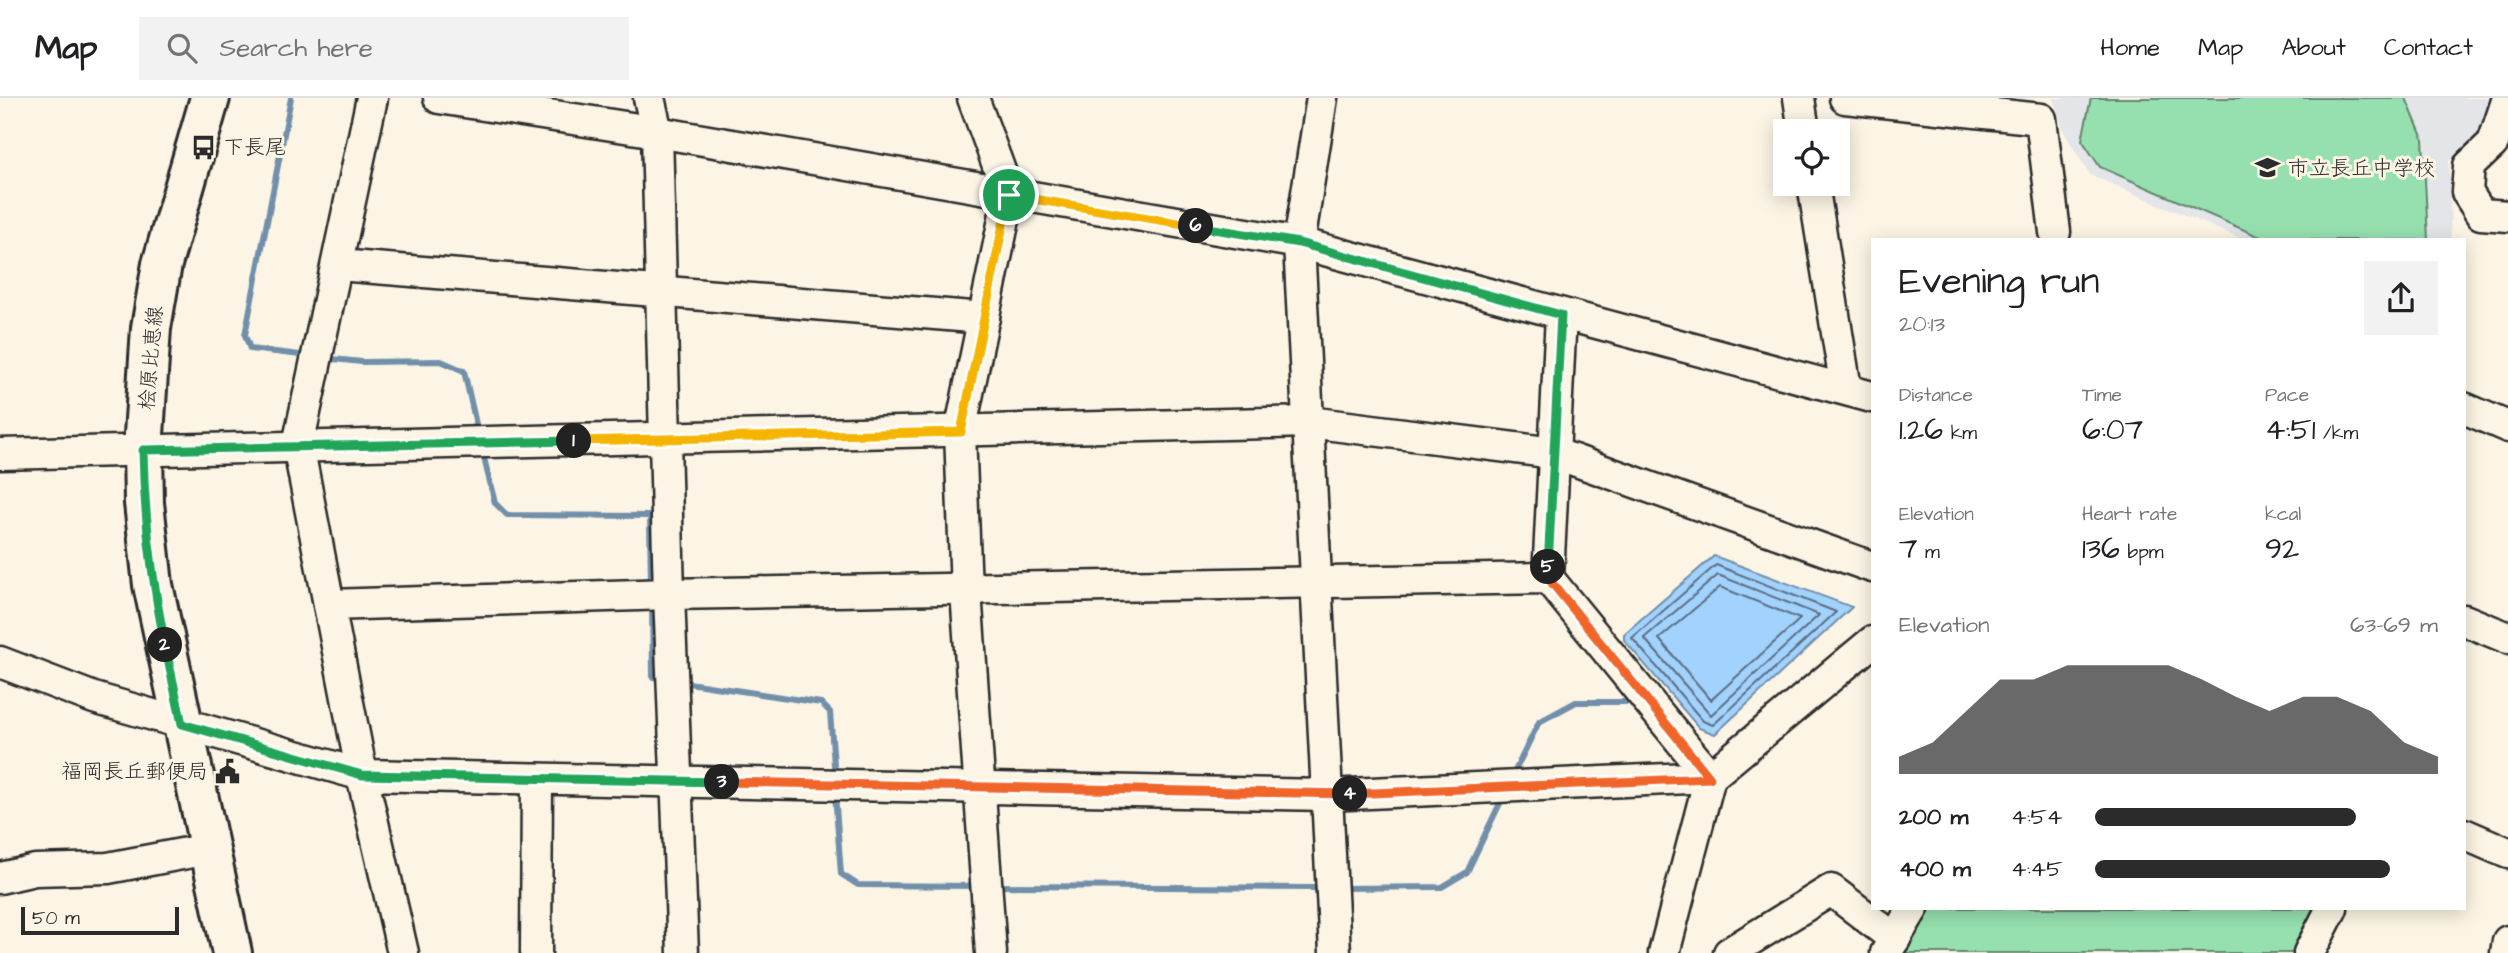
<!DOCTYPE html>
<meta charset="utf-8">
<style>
:root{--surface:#fff;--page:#f2f2f2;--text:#202124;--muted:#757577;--line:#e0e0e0;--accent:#2b2b2b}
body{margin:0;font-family:"Architects Daughter","Klee One",sans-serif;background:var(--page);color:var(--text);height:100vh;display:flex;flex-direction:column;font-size:26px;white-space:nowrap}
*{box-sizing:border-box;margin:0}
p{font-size:23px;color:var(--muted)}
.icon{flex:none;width:38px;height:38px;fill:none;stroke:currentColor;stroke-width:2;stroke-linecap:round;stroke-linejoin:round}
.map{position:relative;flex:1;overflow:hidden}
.panel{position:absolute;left:1871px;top:140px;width:595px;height:672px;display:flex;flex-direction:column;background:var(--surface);border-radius:0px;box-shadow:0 4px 18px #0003}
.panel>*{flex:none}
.fabs{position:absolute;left:1773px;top:21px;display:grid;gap:14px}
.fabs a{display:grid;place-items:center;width:77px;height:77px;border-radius:0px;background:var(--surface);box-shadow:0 4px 18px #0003;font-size:35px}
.scale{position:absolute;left:21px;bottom:18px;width:158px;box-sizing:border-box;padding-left:7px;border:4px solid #2b2b2b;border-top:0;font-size:19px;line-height:24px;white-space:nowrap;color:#2b2b2b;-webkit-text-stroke:5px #fcf5e5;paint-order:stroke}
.pin{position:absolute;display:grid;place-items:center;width:60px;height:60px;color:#fff;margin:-30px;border:4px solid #fff;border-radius:50%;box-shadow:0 2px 7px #0007}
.km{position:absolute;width:35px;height:35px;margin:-18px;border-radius:50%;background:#222;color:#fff;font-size:19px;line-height:35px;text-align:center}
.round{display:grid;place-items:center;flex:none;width:74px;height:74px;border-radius:0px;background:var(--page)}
.head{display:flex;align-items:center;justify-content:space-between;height:119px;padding:0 28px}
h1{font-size:38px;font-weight:600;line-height:52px}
.stats{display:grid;grid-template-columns:repeat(3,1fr);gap:10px;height:119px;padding:7px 28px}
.stats div{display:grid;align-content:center}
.stats b{font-size:30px;font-weight:600}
.stats small{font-size:19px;font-weight:400}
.stats p{font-size:19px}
.chart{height:196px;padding:14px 28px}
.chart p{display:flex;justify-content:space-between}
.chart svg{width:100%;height:126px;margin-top:7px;fill:var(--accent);opacity:.7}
ul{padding:0 28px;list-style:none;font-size:23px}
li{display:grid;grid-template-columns:112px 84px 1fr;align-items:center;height:52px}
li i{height:18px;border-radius:9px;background:var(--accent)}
header{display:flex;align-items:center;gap:42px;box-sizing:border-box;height:98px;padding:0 35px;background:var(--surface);border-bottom:2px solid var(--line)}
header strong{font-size:33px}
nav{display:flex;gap:38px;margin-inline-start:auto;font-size:24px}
.search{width:490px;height:63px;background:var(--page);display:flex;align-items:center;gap:18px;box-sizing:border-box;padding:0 24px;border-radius:0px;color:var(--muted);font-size:26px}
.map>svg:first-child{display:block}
.built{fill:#e3e5e8}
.green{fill:#96e0af;stroke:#60866d;stroke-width:2}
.water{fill:#a2d2fe;stroke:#728faa;stroke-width:2}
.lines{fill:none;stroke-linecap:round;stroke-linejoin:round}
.shore{stroke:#5b6e7f;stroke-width:2}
.stream{stroke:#728faa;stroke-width:6}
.minor-casing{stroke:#2b2b2b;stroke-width:35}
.major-casing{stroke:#2b2b2b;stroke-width:44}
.minor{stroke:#fcf5e5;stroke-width:30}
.major{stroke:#fcf5e5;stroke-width:38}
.split-1-casing{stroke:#fff;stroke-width:14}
.split-2-casing{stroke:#fff;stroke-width:14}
.split-3-casing{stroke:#fff;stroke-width:14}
.split-4-casing{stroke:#fff;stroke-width:14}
.split-5-casing{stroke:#fff;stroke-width:14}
.split-6-casing{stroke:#fff;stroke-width:14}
.split-7-casing{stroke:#fff;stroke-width:14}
.split-1{stroke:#f5b400;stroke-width:9}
.split-2{stroke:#22a559;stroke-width:9}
.split-3{stroke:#22a559;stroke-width:9}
.split-4{stroke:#f0652b;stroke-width:9}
.split-5{stroke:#f0652b;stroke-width:9}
.split-6{stroke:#22a559;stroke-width:9}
.split-7{stroke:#f5b400;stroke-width:9}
.labels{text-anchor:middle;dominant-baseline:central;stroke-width:6;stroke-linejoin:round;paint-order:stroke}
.poi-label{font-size:21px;fill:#2b2b2b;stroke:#fcf5e5;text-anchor:start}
.street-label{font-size:21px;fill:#2b2b2b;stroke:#fcf5e5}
</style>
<header>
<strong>Map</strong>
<div class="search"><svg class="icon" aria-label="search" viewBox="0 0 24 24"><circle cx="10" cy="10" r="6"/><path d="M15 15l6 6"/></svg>Search here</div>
<nav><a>Home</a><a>Map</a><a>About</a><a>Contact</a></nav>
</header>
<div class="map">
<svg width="2508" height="855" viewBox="0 0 2508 855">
<rect width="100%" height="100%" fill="#fcf5e5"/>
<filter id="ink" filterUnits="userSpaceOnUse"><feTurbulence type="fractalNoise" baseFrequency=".0143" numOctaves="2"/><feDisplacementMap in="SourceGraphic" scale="14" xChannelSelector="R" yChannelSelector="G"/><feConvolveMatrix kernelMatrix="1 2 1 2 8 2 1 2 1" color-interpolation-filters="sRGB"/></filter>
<g filter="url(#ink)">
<polygon class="built" points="2053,0 2493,0 2478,43 2449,63 2451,142 2244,142 2090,77 2064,34"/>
<g class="green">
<polygon points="2091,0 2406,0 2423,41 2428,142 2267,142 2100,69 2082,42"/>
<polygon points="1920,810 2325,810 2299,855 1900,855"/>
</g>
<polygon class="water" points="1714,458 1852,509 1715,636 1699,630 1624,542 1624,536"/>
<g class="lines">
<g class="shore">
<polygon points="1716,467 1836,514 1713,627 1703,623 1632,540"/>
<polygon points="1718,477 1819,517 1711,617 1644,540"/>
<polygon points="1720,489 1800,521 1711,602 1659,541"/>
</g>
<g class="stream">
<polyline points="291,0 245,237 250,251 309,258"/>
<polyline points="323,260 362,264 441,263 464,273 478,335"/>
<polyline points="482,352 495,405 507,417 650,418 651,490"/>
<polyline points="652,504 653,579 664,581"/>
<polyline points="682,584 821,605 830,614 835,680"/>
<polyline points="1511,681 1539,624 1576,604 1626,604"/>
<polyline points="835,695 841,776 858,787 979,788"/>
<polyline points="994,788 1322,790"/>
<polyline points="1340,790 1442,789 1467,774 1504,697"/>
</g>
<defs>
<g id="minor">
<polyline points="372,0 298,347 362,677 403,855"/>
<polyline points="439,0 657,34 1299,145 1872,299"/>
<polyline points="649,0 657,34 669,496 683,855"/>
<polyline points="973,0 1009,97 960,334 966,493 991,855"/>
<polyline points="1322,0 1299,145 1335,855"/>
<polyline points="1799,0 1804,33"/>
<polyline points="1845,0 2041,21 2055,134"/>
<polyline points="2508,0 2493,45 2469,68 2467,94 2481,116 2508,118"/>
<polyline points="1813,86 1846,291"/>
<polyline points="338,167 984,220"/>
<polyline points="2464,310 2508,329"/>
<polyline points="0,356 1309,324 1554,355 1872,469"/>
<polyline points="1548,480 1561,217"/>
<polyline points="329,507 669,496 1548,480 1710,679 1664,855"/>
<polyline points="2464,522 2508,540"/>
<polyline points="0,564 94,600 362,677 1328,697 1710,679 1872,544"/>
<polyline points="2464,736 2508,755"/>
<polyline points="0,780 35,772 108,770 208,751"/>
<polyline points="536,855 537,681"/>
<polyline points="1729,855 1831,792 1895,841"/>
<polyline points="1886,855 1913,810"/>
<polyline points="2309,855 2332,810"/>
<polyline points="2506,855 2508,843"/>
</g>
<polyline id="major" points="210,0 162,166 151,230 143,352 144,405 153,487 232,855"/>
</defs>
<use href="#minor" class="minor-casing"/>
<use href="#major" class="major-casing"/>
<use href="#minor" class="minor"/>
<use href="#major" class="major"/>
</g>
</g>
<g class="lines" filter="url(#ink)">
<defs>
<polyline id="split-1" points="574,343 961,334 1009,97"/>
<path id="split-2" d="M165 547C152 482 144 418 143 352L574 343"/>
<polyline id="split-3" points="165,547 182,626 362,677 722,684"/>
<polyline id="split-4" points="722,684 1350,696"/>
<polyline id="split-5" points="1350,696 1710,680 1548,480 1548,469"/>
<polyline id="split-6" points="1196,128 1299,145 1561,217 1548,469"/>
<polyline id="split-7" points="1009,97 1196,128"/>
</defs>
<use href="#split-1" class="split-1-casing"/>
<use href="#split-2" class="split-2-casing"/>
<use href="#split-3" class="split-3-casing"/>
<use href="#split-4" class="split-4-casing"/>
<use href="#split-5" class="split-5-casing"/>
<use href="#split-6" class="split-6-casing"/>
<use href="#split-7" class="split-7-casing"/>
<use href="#split-1" class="split-1"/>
<use href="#split-2" class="split-2"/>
<use href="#split-3" class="split-3"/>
<use href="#split-4" class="split-4"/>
<use href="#split-5" class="split-5"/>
<use href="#split-6" class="split-6"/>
<use href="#split-7" class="split-7"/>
</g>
<defs>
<symbol id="bus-bare" viewBox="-9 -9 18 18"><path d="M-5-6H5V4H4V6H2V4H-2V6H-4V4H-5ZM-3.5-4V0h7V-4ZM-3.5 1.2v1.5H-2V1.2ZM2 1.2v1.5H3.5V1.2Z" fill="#2b2b2b" stroke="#fcf5e5" stroke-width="2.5" paint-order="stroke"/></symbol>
<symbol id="school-bare" viewBox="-9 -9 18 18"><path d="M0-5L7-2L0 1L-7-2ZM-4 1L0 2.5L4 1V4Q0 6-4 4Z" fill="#2b2b2b" stroke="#fcf5e5" stroke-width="2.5" paint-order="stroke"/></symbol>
<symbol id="civic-bare" viewBox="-9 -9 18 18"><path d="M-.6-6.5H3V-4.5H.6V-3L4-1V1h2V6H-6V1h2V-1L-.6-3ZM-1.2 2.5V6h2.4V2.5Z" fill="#2b2b2b" stroke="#fcf5e5" stroke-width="2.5" paint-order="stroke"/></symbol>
</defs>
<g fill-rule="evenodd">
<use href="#bus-bare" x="186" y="32" width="35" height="35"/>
<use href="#school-bare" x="2250" y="52" width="35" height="35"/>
<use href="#civic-bare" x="210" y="656" width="35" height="35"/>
</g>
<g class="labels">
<g class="poi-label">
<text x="223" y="49">下長尾</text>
<text x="2288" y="70">市立長丘中学校</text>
<text x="208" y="673" text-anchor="end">福岡長丘郵便局</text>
</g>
<g class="street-label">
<text transform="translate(151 260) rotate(-85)">桧原比恵線</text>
</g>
</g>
</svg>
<div class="fabs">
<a><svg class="icon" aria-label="locate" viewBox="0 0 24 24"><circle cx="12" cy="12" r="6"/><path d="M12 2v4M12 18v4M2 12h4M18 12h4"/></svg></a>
</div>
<div class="scale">50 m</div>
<div class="pin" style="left:1009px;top:97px;background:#1e9e55"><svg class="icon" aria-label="arrive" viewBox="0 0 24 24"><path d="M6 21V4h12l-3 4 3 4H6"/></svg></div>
<b class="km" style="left:574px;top:343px">1</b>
<b class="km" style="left:165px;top:547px">2</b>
<b class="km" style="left:722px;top:684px">3</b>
<b class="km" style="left:1350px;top:696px">4</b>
<b class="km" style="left:1548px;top:469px">5</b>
<b class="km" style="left:1196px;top:128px">6</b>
<section class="panel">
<div class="head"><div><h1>Evening run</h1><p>20:13</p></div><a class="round"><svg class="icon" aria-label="share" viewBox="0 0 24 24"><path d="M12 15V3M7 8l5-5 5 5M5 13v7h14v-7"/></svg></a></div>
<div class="stats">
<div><p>Distance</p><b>1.26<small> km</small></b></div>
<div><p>Time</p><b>6:07</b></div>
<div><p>Pace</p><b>4:51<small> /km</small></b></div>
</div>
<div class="stats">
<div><p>Elevation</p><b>7<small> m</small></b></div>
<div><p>Heart rate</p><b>136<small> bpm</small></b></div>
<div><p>kcal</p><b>92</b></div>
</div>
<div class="chart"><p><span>Elevation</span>63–69 m</p>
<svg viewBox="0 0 160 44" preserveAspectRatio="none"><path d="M0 44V38L10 33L20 22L30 11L40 11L50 6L60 6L70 6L80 6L90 11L100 17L110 22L120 17L130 17L140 22L150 33L160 38V44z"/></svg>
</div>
<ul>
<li><b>200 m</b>4:54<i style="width:76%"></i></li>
<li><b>400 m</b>4:45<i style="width:86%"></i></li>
</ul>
</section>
</div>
